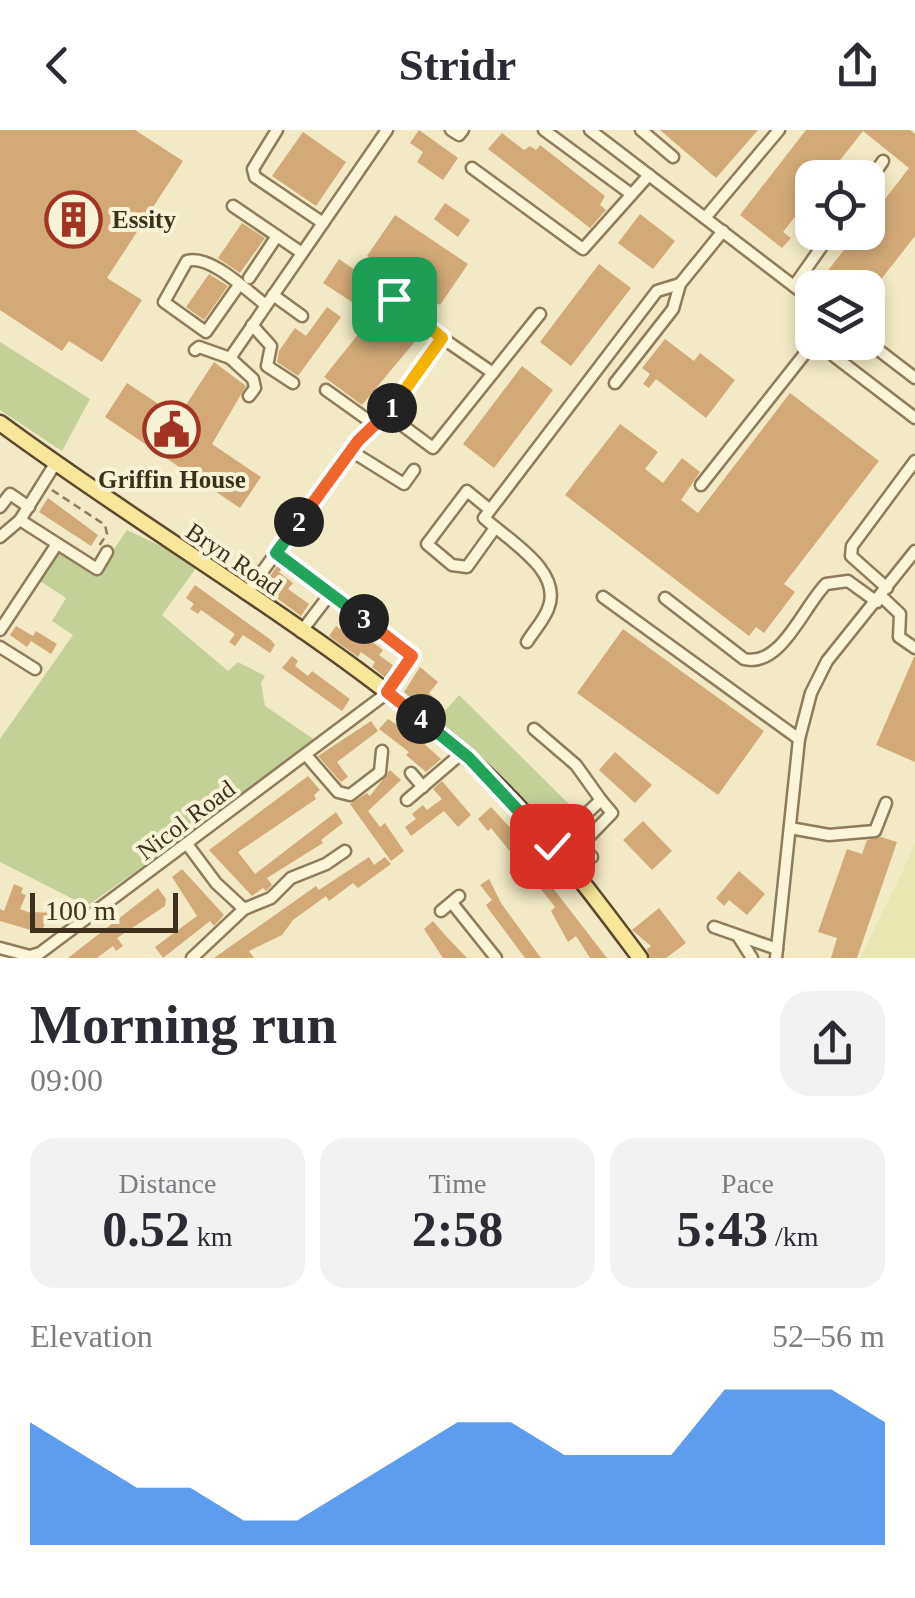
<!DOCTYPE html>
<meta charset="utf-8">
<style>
:root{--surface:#fff;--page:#f2f2f3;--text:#2b2b33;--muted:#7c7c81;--accent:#1a73e8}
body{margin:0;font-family:"Times New Roman",serif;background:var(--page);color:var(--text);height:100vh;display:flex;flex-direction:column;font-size:38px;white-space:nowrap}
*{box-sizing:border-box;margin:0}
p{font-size:32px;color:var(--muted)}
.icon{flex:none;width:55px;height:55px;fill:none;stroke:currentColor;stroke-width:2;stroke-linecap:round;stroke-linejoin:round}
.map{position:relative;height:828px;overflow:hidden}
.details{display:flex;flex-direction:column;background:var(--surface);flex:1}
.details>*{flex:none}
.fabs{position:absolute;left:795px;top:30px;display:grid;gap:20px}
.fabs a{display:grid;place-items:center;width:90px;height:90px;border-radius:20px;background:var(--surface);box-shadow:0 5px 15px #0003;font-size:50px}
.scale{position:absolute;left:30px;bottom:25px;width:148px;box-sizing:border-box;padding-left:10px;border:5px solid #3d311e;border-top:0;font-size:28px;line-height:35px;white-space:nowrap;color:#3d311e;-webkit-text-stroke:8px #f9f3d5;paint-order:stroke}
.pin{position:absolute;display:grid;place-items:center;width:85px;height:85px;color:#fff;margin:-42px;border-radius:20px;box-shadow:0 5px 15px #0006}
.km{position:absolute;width:50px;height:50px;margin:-25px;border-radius:50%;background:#222;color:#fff;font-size:28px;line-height:50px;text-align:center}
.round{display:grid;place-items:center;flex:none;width:105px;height:105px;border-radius:30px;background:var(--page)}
.summary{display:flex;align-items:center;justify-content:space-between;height:170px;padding:0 30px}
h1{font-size:55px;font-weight:700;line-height:75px}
.metrics{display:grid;grid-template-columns:repeat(3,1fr);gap:15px;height:170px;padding:10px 30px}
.metrics div{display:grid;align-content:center;border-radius:25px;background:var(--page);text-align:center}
.metrics b{font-size:50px;font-weight:700}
.metrics small{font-size:28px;font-weight:400}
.metrics p{font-size:28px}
.chart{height:280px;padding:20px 30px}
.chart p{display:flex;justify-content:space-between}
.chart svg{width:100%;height:180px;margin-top:10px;fill:var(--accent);opacity:.7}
header{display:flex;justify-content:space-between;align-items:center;height:130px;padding:0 30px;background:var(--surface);font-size:45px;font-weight:700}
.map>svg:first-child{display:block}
.farmland{fill:#e8e7b1}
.green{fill:#c3d197}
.building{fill:#d3a977}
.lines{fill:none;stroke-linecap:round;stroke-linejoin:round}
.minor-casing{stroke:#8f7c58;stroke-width:15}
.major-casing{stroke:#5c492d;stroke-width:19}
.path{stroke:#8f7c58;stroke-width:2.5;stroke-dasharray:8 5;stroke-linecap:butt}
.minor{stroke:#fcf6d9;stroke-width:10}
.major{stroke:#f8e79a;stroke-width:14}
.split-1-casing{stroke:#fff;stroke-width:20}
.split-2-casing{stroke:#fff;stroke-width:20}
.split-3-casing{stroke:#fff;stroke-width:20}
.split-4-casing{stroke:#fff;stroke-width:20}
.split-5-casing{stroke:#fff;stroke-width:20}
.split-6-casing{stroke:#fff;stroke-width:20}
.split-1{stroke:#f5b400;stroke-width:12}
.split-2{stroke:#f0652b;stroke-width:12}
.split-3{stroke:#22a559;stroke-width:12}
.split-4{stroke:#f0652b;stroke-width:12}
.split-5{stroke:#22a559;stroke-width:12}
.split-6{stroke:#f5b400;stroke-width:12}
.labels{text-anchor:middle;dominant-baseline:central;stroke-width:8;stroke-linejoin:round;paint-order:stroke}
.poi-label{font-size:25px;font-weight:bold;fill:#3d311e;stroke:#f9f3d5;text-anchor:start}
.street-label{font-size:25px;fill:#3d311e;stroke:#f9f3d5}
</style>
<header><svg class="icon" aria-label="back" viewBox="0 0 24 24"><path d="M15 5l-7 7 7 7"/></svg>Stridr<svg class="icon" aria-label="share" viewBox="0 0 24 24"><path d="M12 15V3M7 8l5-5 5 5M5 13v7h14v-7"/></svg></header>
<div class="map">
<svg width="915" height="828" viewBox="0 0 915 828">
<rect width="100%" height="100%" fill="#f2eac4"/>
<polygon class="farmland" points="915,713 915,828 860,828 898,751"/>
<g class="green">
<polygon points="0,212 90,269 62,321 0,280"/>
<polygon points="127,400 199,434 162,485 228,541 238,532 265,546 261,553 265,576 318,612 87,776 0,732 0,609 73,505 52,491 66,468 35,448 57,417 99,441"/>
<polygon points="459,565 577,682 547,706 433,595"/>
</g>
<g class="building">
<polygon points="0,0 135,0 183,31 107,148 142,170 102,232 69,211 62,221 0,180"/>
<polygon points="419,0 458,28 443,50 417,32 423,22 410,13"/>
<polygon points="660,0 758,0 716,48"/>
<polygon points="806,0 910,0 915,4 915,106 868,166 868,158 834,158 822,148 858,102 868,102 868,91 909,38 863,1 826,48 812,48 812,65 783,102 791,108 782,118 740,85"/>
<polygon points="303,2 346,32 316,76 272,46"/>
<polygon points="502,3 524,20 530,16 536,20 540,15 605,66 600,75 606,80 590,98 488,19"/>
<polygon points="445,73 470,90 458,107 434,89"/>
<polygon points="640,84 675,111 653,139 618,113"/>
<polygon points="395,85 468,134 440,175 367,126"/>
<polygon points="242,93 265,108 240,143 218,128"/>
<polygon points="339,129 368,149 352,172 323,153"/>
<polygon points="599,134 631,158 571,236 540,212"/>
<polygon points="209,144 228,156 204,190 186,177"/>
<polygon points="384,172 422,203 362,275 324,247"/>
<polygon points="327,177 341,187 298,246 277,232 279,221 295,198 306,206"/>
<polygon points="665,209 694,231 700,223 735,250 706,288 656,249 649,258 643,254 650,244 642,238"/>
<polygon points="214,232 246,256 212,314 261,347 240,378 105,287 127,253 178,287"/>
<polygon points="522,236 553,260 494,338 463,314"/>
<polygon points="790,263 879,331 784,454 795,462 764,503 756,497 749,506 565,365 620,294 658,322 645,339 663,353 682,328 700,342 681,370 698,383"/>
<polygon points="48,368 98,405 91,416 39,382"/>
<polygon points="278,435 282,438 279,442 293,453 288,459 309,474 301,486 262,457"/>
<polygon points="195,455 271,510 275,515 270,523 243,505 235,516 229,512 235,504 201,480 198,484 190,479 194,474 186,468"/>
<polygon points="16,496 33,506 36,501 57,514 51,524 31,511 27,517 10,505"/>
<polygon points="336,496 350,506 362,504 383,520 379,525 394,536 386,548 372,537 375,532 361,522 358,527 329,506"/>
<polygon points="623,499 764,601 718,665 577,563"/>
<polygon points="292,526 298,531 295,536 308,546 312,541 350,569 342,581 282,538"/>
<polygon points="914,527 915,527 915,632 876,615"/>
<polygon points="420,537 438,552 429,563 445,580 437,589 404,562"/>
<polygon points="388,589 420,610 441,629 426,642 406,625 409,622 379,599"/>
<polygon points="371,591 378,601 337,632 348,647 341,652 318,626"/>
<polygon points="615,622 652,655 635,673 599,640"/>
<polygon points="390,640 401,650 368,681 380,697 385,693 404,721 391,731 350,674 367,663 370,666"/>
<polygon points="308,646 320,660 314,665 316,669 238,722 255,744 336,682 343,693 321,710 323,713 267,748 272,755 266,761 263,758 252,766 209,720"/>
<polygon points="442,651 471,685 458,697 444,681 411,706 405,697 416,689 412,684 423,675 427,680 442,669 433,659"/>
<polygon points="491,677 518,706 515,709 607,828 590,828 576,806 568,812 551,781 555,777 528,743 516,752 509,742 520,734 491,698 488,701 478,689"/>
<polygon points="643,691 672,721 652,740 623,710"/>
<polygon points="881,707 897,712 857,828 831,828 837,808 818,802 847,719 862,724 867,710"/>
<polygon points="369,727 374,735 385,727 391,734 358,758 353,753 329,771 326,766 293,790 282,805 249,821 254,828 214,828 316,756 319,760"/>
<polygon points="182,739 224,785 214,796 210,791 163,828 155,817 197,786 172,747"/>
<polygon points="739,741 765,764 747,785 729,770 724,776 716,768"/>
<polygon points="489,749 501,773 541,828 525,828 490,781 486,775 492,770 480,755"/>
<polygon points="14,754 23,758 21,763 26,765 20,779 36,785 32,782 58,783 55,791 47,788 41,803 0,791 0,779 4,781"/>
<polygon points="158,758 166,769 165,776 117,808 123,816 116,821 113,816 97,828 68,828"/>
<polygon points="659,778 686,813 666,828 650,828 647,819 651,816 632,800"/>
<polygon points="433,791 445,805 467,828 443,828 424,799"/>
</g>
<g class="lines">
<defs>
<g id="minor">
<polyline points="277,0 253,39 255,47 323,93"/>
<polyline points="451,0 459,5 463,0"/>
<polyline points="544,0 631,64"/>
<polyline points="590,0 812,170"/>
<polyline points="641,0 673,27"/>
<polyline points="472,38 583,119 649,45"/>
<polyline points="868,53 883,31"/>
<polyline points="233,76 302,123"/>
<polyline points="705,88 779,0"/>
<polyline points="249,148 277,106"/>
<path d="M239 155 206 202 164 172 187 131C210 124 247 161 266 175"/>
<polyline points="794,156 832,102"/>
<polyline points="273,165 302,186"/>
<polyline points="252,195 271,216 267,236 293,253"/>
<polyline points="442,208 493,243"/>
<polyline points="868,212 915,248"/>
<polyline points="195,220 199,217 230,228 387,0"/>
<polyline points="834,226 915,288"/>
<polyline points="230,228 253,249 255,258 249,266"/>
<polyline points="615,253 673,179 680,154 723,101"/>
<polyline points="326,260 375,295"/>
<polyline points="387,284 433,318 540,184"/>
<polyline points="351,321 404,354 414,340"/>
<polyline points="701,355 814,212"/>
<polyline points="0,377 10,364 29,377"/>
<polyline points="489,379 467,361 427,414 452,435 467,437 495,398"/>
<polyline points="20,390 97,439 107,422"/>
<polyline points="0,407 20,390 55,334"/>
<polyline points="887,458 851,426 852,416 915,331"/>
<polyline points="246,464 358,311 387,284 442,208 393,169"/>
<polyline points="881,466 900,484 899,507 915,518"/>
<polyline points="603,467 799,609"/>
<path d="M665 468 744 529C781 538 803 477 826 454L848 451 877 472"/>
<polyline points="0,500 57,414"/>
<polyline points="301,502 330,464"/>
<path d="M527 512C533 502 544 490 548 479 564 441 508 410 484 388L657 161 680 154"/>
<polyline points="0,517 35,539"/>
<polyline points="534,599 576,635 601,670 552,716"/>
<polyline points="306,625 338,662 350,665 380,642 382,621"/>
<polyline points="411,643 423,657"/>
<polyline points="407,670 462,623"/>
<polyline points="790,698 829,705 875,701 886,673"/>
<polyline points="187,714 216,753 244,779"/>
<polyline points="592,727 581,715 612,683 601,670"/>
<polyline points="452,773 496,828"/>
<polyline points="441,781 459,766"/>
<polyline points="714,797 777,819"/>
<polyline points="738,806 752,828"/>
<polyline points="0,818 30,826 40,823 387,563 412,526 408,521 276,423"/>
<polyline points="192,828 244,779 271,768 291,748 326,734 345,721"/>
<polyline points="776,828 799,609 811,563 827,531 915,421"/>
</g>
<path id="major" d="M0 293C153 406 322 501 466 626 533 684 587 757 640 828"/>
</defs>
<use href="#minor" class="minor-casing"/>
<use href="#major" class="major-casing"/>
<polyline class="path" points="52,360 105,395 107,404 99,416"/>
<use href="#minor" class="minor"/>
<use href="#major" class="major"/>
</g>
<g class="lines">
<defs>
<polyline id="split-1" points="392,278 442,208 394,169"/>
<polyline id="split-2" points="299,392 358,311 392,278"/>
<polyline id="split-3" points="299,392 276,423 364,489"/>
<polyline id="split-4" points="364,489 412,526 387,562 421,589"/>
<polyline id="split-5" points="421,589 469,628 528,691"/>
<polyline id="split-6" points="528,691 552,716"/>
</defs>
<use href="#split-1" class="split-1-casing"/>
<use href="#split-2" class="split-2-casing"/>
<use href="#split-3" class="split-3-casing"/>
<use href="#split-4" class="split-4-casing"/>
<use href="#split-5" class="split-5-casing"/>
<use href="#split-6" class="split-6-casing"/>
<use href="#split-1" class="split-1"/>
<use href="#split-2" class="split-2"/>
<use href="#split-3" class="split-3"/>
<use href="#split-4" class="split-4"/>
<use href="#split-5" class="split-5"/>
<use href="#split-6" class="split-6"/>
</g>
<defs>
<symbol id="building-ring" viewBox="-11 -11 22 22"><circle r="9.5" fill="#f9f3d5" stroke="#a33323" stroke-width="1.5"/><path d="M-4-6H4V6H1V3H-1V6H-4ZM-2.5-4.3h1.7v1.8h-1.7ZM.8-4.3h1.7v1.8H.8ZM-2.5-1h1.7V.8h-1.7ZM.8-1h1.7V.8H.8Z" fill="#a33323"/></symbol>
<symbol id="civic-ring" viewBox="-11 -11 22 22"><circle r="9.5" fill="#f9f3d5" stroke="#a33323" stroke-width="1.5"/><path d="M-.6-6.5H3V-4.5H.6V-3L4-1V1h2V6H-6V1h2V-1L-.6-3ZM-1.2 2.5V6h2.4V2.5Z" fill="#a33323"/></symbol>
</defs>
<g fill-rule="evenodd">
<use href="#building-ring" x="42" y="58" width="63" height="63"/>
<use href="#civic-ring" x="140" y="268" width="63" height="63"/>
</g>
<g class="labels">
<g class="poi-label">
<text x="112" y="89">Essity</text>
<text x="172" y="349" text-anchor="middle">Griffin House</text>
</g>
<g class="street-label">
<text transform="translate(234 429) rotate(34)">Bryn Road</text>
<text transform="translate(186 690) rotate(-37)">Nicol Road</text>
</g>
</g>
</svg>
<div class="fabs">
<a><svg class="icon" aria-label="locate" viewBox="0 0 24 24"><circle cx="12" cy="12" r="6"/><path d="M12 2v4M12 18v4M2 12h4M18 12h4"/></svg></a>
<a><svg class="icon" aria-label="layers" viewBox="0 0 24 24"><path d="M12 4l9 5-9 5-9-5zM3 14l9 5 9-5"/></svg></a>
</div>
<div class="scale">100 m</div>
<div class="pin" style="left:394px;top:169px;background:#1e9e55"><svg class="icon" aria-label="arrive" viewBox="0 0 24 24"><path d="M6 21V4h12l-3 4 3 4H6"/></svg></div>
<div class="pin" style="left:552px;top:716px;background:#d93025"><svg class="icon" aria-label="check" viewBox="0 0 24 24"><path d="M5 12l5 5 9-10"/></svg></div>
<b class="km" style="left:392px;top:278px">1</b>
<b class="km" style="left:299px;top:392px">2</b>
<b class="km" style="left:364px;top:489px">3</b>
<b class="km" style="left:421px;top:589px">4</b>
</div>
<section class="details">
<div class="summary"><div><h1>Morning run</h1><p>09:00</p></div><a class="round"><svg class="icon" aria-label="share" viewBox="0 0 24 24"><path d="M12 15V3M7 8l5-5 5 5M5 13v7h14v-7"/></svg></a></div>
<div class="metrics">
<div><p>Distance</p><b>0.52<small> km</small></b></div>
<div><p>Time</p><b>2:58</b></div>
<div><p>Pace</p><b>5:43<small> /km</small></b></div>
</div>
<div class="chart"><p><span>Elevation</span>52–56 m</p>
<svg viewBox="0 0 160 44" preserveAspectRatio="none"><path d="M0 44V14L10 22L20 30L30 30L40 38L50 38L60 30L70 22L80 14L90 14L100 22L110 22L120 22L130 6L140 6L150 6L160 14V44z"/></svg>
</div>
</section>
